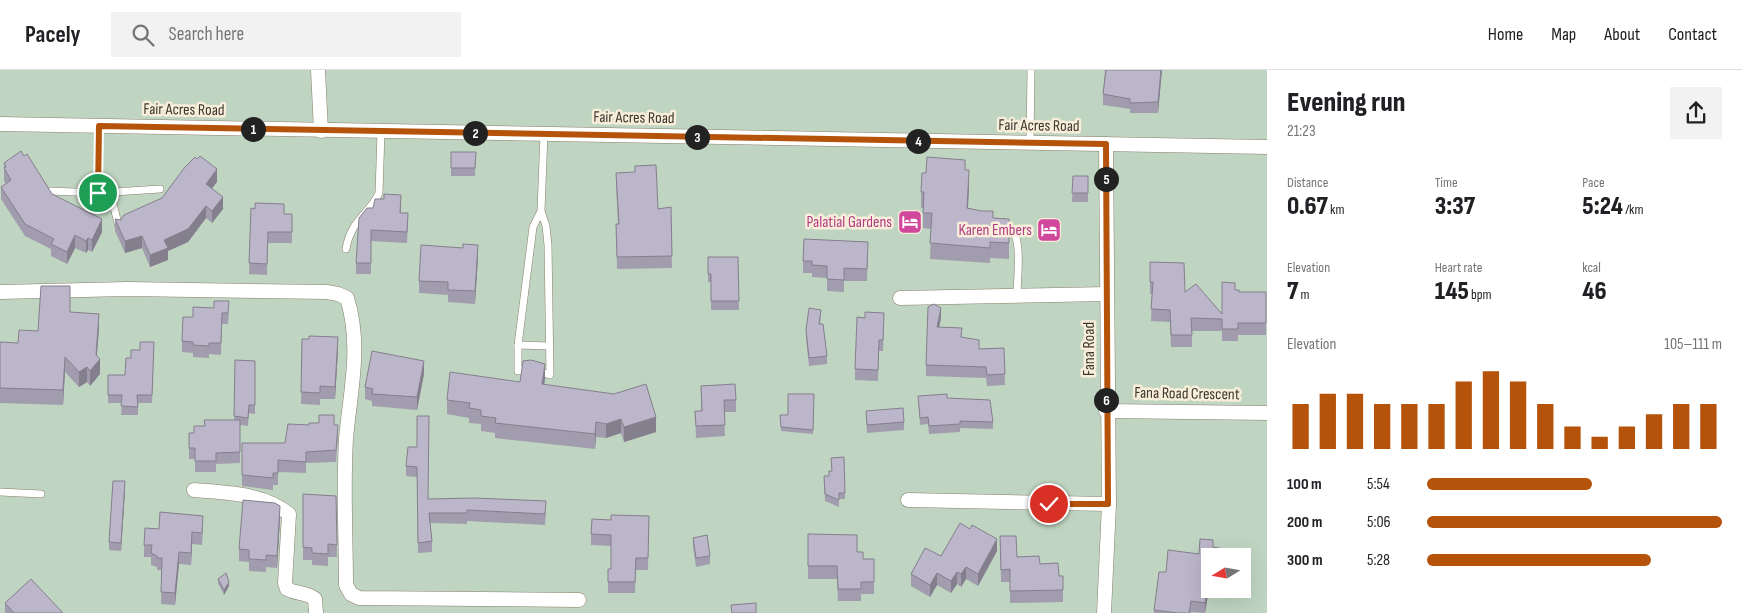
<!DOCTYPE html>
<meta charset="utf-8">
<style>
:root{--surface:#fff;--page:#f2f2f2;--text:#202124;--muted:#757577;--line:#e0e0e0;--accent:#b45309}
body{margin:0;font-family:"Sofia Sans Condensed",sans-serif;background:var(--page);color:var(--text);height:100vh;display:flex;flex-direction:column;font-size:19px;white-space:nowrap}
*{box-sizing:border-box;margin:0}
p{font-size:16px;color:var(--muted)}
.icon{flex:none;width:28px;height:28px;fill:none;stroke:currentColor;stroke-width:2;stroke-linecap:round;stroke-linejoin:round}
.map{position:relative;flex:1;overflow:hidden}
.details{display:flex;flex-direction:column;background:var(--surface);width:475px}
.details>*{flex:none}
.needle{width:32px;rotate:259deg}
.buttons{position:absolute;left:1201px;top:478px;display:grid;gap:10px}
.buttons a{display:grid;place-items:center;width:50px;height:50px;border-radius:0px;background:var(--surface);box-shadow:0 5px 20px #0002;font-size:25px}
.pin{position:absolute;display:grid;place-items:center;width:42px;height:42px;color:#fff;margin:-21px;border:2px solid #fff;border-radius:50%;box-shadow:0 1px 5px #0007}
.km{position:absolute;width:25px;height:25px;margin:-12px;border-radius:50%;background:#222;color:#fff;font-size:14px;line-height:25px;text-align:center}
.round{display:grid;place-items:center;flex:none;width:52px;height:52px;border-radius:0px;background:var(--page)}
.overview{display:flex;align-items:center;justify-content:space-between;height:85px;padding:0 20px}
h1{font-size:28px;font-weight:800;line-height:38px}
.stats{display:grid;grid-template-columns:repeat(3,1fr);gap:8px;height:85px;padding:5px 20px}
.stats div{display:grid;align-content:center}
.stats b{font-size:25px;font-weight:800}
.stats small{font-size:14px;font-weight:400}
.stats p{font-size:14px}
.chart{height:140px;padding:10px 20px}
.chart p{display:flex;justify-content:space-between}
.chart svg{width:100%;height:90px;margin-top:5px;stroke:var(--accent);stroke-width:6}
ul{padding:0 20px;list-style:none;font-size:16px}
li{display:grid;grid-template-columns:80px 60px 1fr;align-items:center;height:38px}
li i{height:12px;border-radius:6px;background:var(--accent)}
header{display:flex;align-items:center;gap:30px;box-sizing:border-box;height:70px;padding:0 25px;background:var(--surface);border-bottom:1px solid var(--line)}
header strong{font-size:24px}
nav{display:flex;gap:28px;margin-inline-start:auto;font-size:18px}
.search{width:350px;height:45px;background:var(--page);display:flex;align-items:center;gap:12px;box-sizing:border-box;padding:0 18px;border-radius:0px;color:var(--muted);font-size:19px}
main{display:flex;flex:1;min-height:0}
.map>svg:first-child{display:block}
.green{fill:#bfd5c1;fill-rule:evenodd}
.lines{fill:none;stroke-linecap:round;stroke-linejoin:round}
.service-casing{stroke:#887e6c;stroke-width:8}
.minor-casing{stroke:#887e6c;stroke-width:15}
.service{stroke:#fff;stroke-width:7}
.minor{stroke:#fff;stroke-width:14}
.wall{fill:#a29dae}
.shaded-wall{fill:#847f8d}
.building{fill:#bcb6ca;stroke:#847f8d}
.route-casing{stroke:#fff;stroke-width:10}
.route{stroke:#b45309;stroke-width:6}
.labels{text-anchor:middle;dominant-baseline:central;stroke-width:5;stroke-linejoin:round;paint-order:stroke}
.street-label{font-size:16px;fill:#3c372f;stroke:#f9eeda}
.hotel-label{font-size:16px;fill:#b23c85;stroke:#f9eeda;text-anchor:end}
</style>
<header>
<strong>Pacely</strong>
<div class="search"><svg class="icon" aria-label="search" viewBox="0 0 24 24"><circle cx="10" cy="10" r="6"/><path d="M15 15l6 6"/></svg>Search here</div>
<nav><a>Home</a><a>Map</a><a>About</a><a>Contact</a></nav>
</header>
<main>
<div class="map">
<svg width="1267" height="543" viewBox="0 0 1267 543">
<rect width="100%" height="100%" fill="#f9eeda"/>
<path class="green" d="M0 0H1267V543H0ZM1210 486H1242V519H1210Z"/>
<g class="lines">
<defs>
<g id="service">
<polyline points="1030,73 1031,0"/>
<polyline points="50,121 98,123 160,119"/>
<polyline points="110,122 119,157"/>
<polyline points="541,141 533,157 518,275 518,301 531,299 550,305 548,175 546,156 541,141 544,64"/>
<polyline points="85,145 98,123 99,56"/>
<path d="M1003 153C1025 157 1017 206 1017 225"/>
<path d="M346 179C351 149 370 144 379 123L381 62"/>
<polyline points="518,275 550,276"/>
<polyline points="0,422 41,424"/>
</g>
<g id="minor">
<polyline points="318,0 321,61"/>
<polyline points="0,54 1267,77"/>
<path d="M0 222 127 219 327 222 338 224 347 228C362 276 350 322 346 369 343 418 346 467 346 515L351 524 359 528 579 530"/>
<polyline points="900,228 1106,224"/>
<polyline points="1106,341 1267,343"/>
<path d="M194 420C227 423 263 423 289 444L285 513 287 519C296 524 307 522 315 529L316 543"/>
<polyline points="908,430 1109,434"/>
<polyline points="1104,543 1109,434 1106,74"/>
</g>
</defs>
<use href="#service" class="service-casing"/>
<use href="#minor" class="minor-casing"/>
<use href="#service" class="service"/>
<use href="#minor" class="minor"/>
</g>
<g class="wall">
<polygon points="1104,0 1162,0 1158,43 1130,43 1130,39 1103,35 1103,24 1105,1"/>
<polygon points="451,82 476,82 475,106 451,106"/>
<polygon points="4,93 52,124 102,162 92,182 88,180 86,183 75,178 67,194 51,186 51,179 25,166 1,129 1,117 6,114 4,111"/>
<polygon points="635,96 658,139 671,137 672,198 617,199 616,154 618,154 616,115 616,103 635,102"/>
<polygon points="965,100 969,116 968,138 993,148 1009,165 1009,189 990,188 990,193 930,189 931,159 923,158 923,138 921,138 921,122 926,103"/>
<polygon points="1073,106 1088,106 1088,132 1072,132"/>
<polygon points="217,112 212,118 223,139 212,153 206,148 188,172 168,181 168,190 150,197 142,178 125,183 115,161 115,149 121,150"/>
<polygon points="401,136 401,143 408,154 407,173 371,171 371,204 356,204 356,193 373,138"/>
<polygon points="251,138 284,144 292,144 292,173 268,173 267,205 249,204"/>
<polygon points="868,184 867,211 844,211 844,222 827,221 827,208 812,207 812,203 803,203 803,191"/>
<polygon points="478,187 475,234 448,232 448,225 419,223 419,211"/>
<polygon points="708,187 738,187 739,240 711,240 711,212 708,212"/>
<polygon points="1150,192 1185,222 1222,244 1235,220 1239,222 1266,222 1266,265 1238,265 1238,271 1222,271 1222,261 1192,261 1192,277 1171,277 1170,252 1151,251 1152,224 1150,224"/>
<polygon points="193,237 229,243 228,254 222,254 221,285 209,284 209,288 193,287 193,283 182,282 182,271 193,247"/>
<polygon points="70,242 99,259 97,286 100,304 90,316 87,312 79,317 65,302 63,335 0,333 0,272 18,273"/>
<polygon points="821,247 820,254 827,286 827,294 809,296 806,268 806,260"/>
<polygon points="941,248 939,257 962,267 979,279 1004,278 1005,315 987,316 986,308 926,306 926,295"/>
<polygon points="884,255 883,281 879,281 878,311 855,310 855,299"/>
<polygon points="302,269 309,269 338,280 335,329 320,329 320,335 301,334"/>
<polygon points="154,272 152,333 138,333 138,345 121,345 122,333 108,333 108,305 125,305 131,288 140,280"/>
<polygon points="235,290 255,291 255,344 249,343 248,356 240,355 240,393 216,394 216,402 195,402 195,389 189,389 189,374 194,363 204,356 234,350"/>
<polygon points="424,304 417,340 372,336 372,331 365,329 365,317"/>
<polygon points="545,309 544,314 656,362 624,372 621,363 606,368 596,367 595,379 495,368 495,363 481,361 481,354 469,353 469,348 447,344 447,330 520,312"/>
<polygon points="701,316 736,330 736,342 724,342 725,366 696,368 695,341 701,341"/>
<polygon points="814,324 813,364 781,361 780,345 788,345"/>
<polygon points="918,326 947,328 993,352 993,359 960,358 960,362 929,364 928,354 920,355"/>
<polygon points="866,341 904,352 904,360 867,363"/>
<polygon points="309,355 334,355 338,366 336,392 306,393 306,403 278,402 278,415 273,415 273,420 242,416 242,373 285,373"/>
<polygon points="417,377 429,429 546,442 545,455 467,451 467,454 430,453 432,471 432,482 418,483 417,407 406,406 406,396"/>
<polygon points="844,387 845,429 839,429 839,437 825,431 824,406 829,406 832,401 831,388"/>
<polygon points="125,420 121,481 109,480 109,472"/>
<polygon points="303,424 336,426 337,487 328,487 328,496 312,495 312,490 303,490"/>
<polygon points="649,446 648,500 636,500 635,523 608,523 608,499 611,499 611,476 591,475 591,464 611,450"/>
<polygon points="280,448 277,498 266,497 266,502 249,501 249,492 239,491 239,479"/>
<polygon points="203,458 202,475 192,474 191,495 179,494 175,535 161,534 162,500 157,500 157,497 151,495 151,487 144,487 144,475 159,459"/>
<polygon points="808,464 857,482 863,489 874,489 874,524 861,524 861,531 838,531 837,509 808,509"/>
<polygon points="1000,466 1017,487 1040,494 1059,506 1063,506 1063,532 1010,533 1010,512 1001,512"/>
<polygon points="693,468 710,486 710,494 696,497 693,476"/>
<polygon points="1213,477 1224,486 1210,486 1210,513 1205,543 1191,542 1191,543 1154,543 1154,540 1166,502"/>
<polygon points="997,481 978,516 966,509 961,517 957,514 951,523 937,515 930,527 911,516 911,504 941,486"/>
<polygon points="218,509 229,516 224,525 218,513"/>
<polygon points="5,533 63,543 5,543"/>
</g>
<g class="shaded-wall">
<polygon points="1161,0 1162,0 1158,43 1158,32"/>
<polygon points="217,99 217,112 206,126 206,114"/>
<polygon points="969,100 969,116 967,154 967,138"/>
<polygon points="223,127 223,139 212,153 212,141"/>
<polygon points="206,136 206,148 188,172 168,181 168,190 150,197 150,185 164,170"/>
<polygon points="102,149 102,162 92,182 92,170"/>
<polygon points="75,165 75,178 67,194 67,182"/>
<polygon points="142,166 142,178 125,183 125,171"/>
<polygon points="88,168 88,180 86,183 86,171"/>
<polygon points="478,175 478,187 475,234 475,221"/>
<polygon points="941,238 941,248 937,268 937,257"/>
<polygon points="99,244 99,259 96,293 100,289 100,304 90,316 90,301 96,285"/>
<polygon points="338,267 338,280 335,329 335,317"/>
<polygon points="65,287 65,302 63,335 63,320"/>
<polygon points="424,291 424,304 417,340 417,327"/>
<polygon points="545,294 545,309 542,328 542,314"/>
<polygon points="87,297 87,312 79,317 79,302"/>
<polygon points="656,347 656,362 624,372 624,357"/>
<polygon points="621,349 621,363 606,368 606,354"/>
<polygon points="596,352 596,367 595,379 595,364"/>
<polygon points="125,411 125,420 121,481 121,473"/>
<polygon points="280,436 280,448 277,498 277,486"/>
<polygon points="192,462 192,474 191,495 191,483"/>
<polygon points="997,469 997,481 978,516 978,504"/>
<polygon points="179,482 179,494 175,535 175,523"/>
<polygon points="966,497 966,509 961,517 961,504"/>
<polygon points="1210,501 1210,513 1205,543 1205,533"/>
<polygon points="957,502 957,514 951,523 951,511"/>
<polygon points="937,503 937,515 930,527 930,515"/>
<polygon points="229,512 229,516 224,525 224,520"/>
</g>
<g class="building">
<polygon points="1106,0 1161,0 1158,32 1130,33 1130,29 1103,24"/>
<polygon points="21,81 24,86 27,84 52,124 102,149 92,170 88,168 86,171 75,165 67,182 51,174 54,169 25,154 1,117 11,110 4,98 6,97 4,93"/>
<polygon points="451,82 476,82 475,98 451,98"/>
<polygon points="200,86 217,99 206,114 223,127 212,141 206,136 188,159 164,170 168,178 150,185 142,166 125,171 115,149 121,150 124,145 162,128 185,97 195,87 197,89"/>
<polygon points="927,87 965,90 965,100 969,100 967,138 981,141 993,141 993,148 1009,149 1009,173 990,172 990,178 930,173 932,143 923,143 924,122 921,122 922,103 926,103"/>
<polygon points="656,95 658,139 671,137 672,186 617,187 616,154 619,154 616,103 635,102 635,96"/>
<polygon points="1073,106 1088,106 1088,123 1072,123"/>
<polygon points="384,124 401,125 400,143 408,143 407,162 371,160 371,193 356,193 359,148 367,138 373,138 375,129 384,129"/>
<polygon points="255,133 284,134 284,144 292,144 292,162 268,162 267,194 249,193 251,138 255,139"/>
<polygon points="804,169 868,172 867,199 844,198 844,210 827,209 827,196 812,195 812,191 803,191"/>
<polygon points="463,174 478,175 475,221 448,220 448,212 419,211 421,175 463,178"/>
<polygon points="708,187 738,187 739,231 711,231 711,204 708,204"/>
<polygon points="1150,192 1184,193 1185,222 1196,214 1222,244 1222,212 1235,213 1235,220 1239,220 1239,222 1266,222 1266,253 1238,253 1238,259 1222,259 1222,249 1191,248 1192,265 1171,265 1170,240 1151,239 1153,212 1150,212"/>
<polygon points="41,216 70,216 70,242 99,244 96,285 100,289 90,301 87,297 79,302 65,287 63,320 0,318 0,272 18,273 19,260 38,261"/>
<polygon points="214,231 229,231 228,243 222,243 221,273 209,273 209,276 193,275 193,272 182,271 183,247 193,247 193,237 214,238"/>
<polygon points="934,234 941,238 937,257 962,258 961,267 979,270 979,279 1004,278 1005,304 987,305 986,297 926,295 928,237"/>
<polygon points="809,238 821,240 819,254 823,254 827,286 809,288 806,260"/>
<polygon points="865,242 884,243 883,270 879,270 878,300 855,299 857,247 865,248"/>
<polygon points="309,266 338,267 335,317 320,316 320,323 301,322 302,269 309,269"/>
<polygon points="140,272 154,272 152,325 137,325 138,337 121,336 122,325 108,325 108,305 125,305 126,288 131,288 131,280 140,280"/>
<polygon points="372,281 424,291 417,327 372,324 373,319 365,317"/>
<polygon points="235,290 255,291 255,335 249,335 248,348 234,346"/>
<polygon points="531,290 545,294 542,314 614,324 646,314 656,347 624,357 621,349 606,354 596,352 595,364 495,353 496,348 481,346 481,340 469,338 470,333 447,330 450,302 520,312 523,291"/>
<polygon points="735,314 736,330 724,330 725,355 696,356 695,341 702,341 701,316"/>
<polygon points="788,324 814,324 813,360 781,357 780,345 788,345"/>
<polygon points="947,324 947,328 990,330 993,352 960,351 960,354 929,356 928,347 920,348 918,326"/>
<polygon points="903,338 904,352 867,355 866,341"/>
<polygon points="319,345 334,345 334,355 338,355 336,380 306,382 306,392 278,390 278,403 273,403 273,408 242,405 242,373 285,373 288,354 309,355 309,353 319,353"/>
<polygon points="417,346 429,346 428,429 474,428 546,431 545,444 467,440 467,443 429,443 432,471 418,473 417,397 406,396 408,377 417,377"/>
<polygon points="204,350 240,350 240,382 216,383 216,391 195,391 195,378 189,378 189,363 194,363 194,356 205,356"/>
<polygon points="844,387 845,423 839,423 839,430 825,424 824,406 829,406 829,401 832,401 831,388"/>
<polygon points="113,411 125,411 121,473 109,472"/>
<polygon points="303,424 336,426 337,475 328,474 328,484 312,483 312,478 303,477"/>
<polygon points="243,430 275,433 280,436 277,486 266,485 266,490 249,489 249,480 239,479"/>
<polygon points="160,442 203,446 202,463 192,462 191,483 179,482 175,523 161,522 162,488 157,488 157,486 151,483 152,475 144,475 145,458 159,459"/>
<polygon points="611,445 649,446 648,488 636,488 635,512 608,512 608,499 611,499 611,465 591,464 592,449 611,450"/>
<polygon points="960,453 970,459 972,455 997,469 978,504 966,497 961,504 957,502 951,511 937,503 930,515 911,504 925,478 941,486"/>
<polygon points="808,464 857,465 857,482 863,482 863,489 874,489 874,512 861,512 861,519 838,519 837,496 808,496"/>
<polygon points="707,465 710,486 696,488 693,468"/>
<polygon points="1000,466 1016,466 1017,487 1039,486 1040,494 1058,493 1059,506 1063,506 1063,520 1010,521 1010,499 1001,500"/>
<polygon points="1200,469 1213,470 1213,477 1224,479 1223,486 1210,486 1210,501 1205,533 1191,531 1189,543 1178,543 1154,540 1159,502 1166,502 1168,480 1199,484"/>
<polygon points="226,503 229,512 224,520 218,509"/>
<polygon points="31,509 63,543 14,543 5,533"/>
<polygon points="756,533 756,543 732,543 731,535"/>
</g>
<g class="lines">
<defs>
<polyline id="route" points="98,123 99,56 1106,74 1108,434 1049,434"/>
</defs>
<use href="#route" class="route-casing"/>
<use href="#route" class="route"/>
</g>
<defs>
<symbol id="hotel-square" viewBox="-11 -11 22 22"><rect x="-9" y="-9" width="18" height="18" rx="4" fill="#d1479c" stroke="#f9eeda"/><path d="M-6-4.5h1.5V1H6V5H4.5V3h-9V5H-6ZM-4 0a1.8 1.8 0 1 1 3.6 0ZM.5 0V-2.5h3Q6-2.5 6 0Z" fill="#fff"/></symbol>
</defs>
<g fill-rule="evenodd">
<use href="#hotel-square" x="896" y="138" width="28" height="28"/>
<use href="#hotel-square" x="1035" y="146" width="28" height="28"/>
</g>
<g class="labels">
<g class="street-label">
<text transform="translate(184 40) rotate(1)">Fair Acres Road</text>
<text transform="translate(634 48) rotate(1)">Fair Acres Road</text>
<text transform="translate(1039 56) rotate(1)">Fair Acres Road</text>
<text transform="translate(1089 279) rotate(-90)">Fana Road</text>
<text transform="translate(1187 324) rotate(1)">Fana Road Crescent</text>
</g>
<g class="hotel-label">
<text x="892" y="152">Palatial Gardens</text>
<text x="1032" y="160">Karen Embers</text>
</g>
</g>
</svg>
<div class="buttons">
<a><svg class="needle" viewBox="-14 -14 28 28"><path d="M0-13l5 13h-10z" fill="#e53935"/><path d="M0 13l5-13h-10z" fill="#757577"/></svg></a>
</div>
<div class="pin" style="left:98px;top:123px;background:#1e9e55"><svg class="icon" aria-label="arrive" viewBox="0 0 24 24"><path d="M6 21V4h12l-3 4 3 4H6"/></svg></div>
<div class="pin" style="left:1049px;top:434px;background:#d93025"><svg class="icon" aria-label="check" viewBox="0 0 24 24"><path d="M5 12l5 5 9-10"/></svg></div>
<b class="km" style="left:253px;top:59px">1</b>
<b class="km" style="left:475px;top:63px">2</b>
<b class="km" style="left:697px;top:67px">3</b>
<b class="km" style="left:918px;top:71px">4</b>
<b class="km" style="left:1106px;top:109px">5</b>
<b class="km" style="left:1106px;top:330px">6</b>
</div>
<section class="details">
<div class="overview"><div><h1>Evening run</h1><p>21:23</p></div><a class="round"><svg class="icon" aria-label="share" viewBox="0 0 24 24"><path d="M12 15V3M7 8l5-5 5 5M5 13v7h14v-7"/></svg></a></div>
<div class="stats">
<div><p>Distance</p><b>0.67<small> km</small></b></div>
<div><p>Time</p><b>3:37</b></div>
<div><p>Pace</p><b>5:24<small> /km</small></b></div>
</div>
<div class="stats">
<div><p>Elevation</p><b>7<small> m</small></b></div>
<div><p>Heart rate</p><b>145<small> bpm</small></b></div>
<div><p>kcal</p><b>46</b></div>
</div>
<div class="chart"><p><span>Elevation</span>105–111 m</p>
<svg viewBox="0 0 160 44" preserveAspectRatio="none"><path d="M5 44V22M15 44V17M25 44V17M35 44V22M45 44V22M55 44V22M65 44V11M75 44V6M85 44V11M95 44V22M105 44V33M115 44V38M125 44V33M135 44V27M145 44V22M155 44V22"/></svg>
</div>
<ul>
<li><b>100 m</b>5:54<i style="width:56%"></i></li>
<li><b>200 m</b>5:06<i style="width:100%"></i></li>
<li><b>300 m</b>5:28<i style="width:76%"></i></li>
</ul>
</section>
</main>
